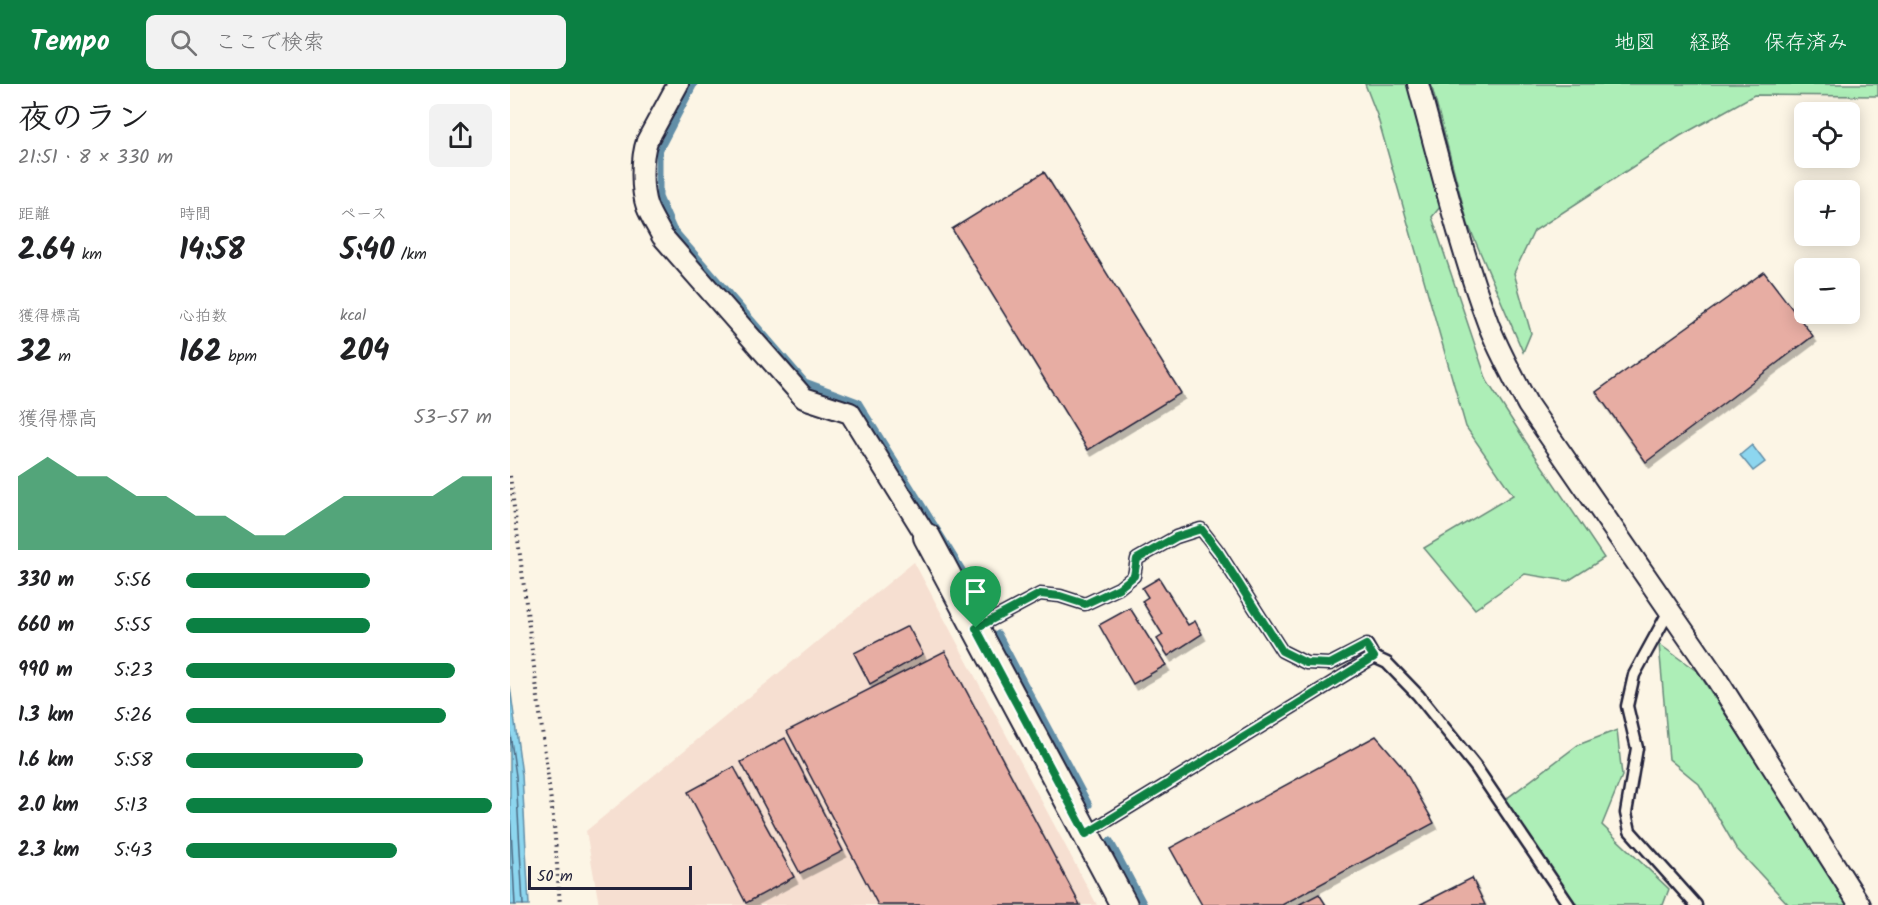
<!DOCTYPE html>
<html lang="ja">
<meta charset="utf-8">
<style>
:root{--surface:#fff;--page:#f2f2f2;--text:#202124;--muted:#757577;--accent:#0b8043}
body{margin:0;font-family:Kalam,"Klee One",sans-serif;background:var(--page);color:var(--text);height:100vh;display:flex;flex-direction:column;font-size:22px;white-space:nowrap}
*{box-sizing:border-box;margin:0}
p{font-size:20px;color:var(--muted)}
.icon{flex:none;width:33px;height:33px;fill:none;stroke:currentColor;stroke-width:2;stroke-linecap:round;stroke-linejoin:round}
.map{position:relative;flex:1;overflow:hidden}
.details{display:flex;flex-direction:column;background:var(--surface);width:510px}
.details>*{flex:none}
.fabs{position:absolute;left:1284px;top:18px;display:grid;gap:12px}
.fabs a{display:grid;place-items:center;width:66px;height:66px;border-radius:9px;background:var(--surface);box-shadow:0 3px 15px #0003;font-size:30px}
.scale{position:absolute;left:18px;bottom:15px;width:164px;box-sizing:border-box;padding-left:6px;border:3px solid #22223b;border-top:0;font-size:16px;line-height:21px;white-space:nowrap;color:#22223b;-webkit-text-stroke:4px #fcf5e5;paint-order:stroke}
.pin{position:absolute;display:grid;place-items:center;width:51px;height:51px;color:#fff;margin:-62px -26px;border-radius:50% 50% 50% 0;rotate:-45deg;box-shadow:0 0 6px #0007}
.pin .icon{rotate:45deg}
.round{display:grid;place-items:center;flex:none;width:63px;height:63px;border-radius:9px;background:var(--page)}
.headline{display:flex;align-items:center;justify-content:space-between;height:102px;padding:0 18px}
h1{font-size:33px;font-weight:800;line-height:45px}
.metrics{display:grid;grid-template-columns:repeat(3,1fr);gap:9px;height:102px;padding:6px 18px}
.metrics div{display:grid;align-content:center}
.metrics b{font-size:30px;font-weight:800}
.metrics small{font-size:16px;font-weight:400}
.metrics p{font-size:16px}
.chart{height:168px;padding:12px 18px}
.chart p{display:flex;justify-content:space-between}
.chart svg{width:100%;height:108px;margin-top:6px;fill:var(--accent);opacity:.7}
ul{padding:0 18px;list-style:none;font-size:20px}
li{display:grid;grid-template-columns:96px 72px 1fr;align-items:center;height:45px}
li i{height:15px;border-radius:8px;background:var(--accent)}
header{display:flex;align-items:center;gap:36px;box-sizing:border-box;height:84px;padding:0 30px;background:var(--accent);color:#fff}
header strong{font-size:28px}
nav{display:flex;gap:33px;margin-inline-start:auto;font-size:21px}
.search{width:420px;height:54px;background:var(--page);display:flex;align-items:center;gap:15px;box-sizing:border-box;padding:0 21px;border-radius:9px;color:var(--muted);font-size:22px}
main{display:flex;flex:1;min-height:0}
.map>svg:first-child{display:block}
.built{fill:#f6dfd1}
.green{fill:#adeeb7;stroke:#688879;stroke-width:1.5}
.water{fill:#8dd6ef;stroke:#628ea7;stroke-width:1.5}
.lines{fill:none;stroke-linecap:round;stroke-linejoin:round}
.shore{stroke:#4d6a83;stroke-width:1.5}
.stream{stroke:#628ea7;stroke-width:7}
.building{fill:#e7ada3;stroke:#22223b;stroke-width:1.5;filter:url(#shadow)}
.service-casing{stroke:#22223b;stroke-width:15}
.minor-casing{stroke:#22223b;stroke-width:24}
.tertiary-casing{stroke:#22223b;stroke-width:30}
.path{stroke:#22223b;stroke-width:4;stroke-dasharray:1.5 4.5;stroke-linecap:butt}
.service{stroke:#fcf5e5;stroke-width:10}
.minor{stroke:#fcf5e5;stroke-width:20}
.tertiary{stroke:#fcf5e5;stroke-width:26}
.route-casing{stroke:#fff;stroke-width:12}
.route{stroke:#0b8043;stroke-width:8}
</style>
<header>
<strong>Tempo</strong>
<div class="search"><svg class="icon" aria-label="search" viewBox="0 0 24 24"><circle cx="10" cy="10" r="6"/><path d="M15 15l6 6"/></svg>ここで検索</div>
<nav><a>地図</a><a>経路</a><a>保存済み</a></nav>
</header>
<main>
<section class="details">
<div class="headline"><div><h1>夜のラン</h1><p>21:51 · 8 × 330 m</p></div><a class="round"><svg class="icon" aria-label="share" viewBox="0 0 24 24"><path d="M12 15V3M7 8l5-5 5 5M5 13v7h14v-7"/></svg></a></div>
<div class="metrics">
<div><p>距離</p><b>2.64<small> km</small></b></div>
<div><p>時間</p><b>14:58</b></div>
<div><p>ペース</p><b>5:40<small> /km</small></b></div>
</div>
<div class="metrics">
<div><p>獲得標高</p><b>32<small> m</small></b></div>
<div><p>心拍数</p><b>162<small> bpm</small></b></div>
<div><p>kcal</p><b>204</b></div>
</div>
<div class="chart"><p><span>獲得標高</span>53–57 m</p>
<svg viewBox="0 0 160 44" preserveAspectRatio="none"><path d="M0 44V14L10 6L20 14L30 14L40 22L50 22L60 30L70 30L80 38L90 38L100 30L110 22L120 22L130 22L140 22L150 14L160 14V44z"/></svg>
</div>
<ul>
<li><b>330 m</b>5:56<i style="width:60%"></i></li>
<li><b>660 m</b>5:55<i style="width:60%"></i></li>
<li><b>990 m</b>5:23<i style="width:88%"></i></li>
<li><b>1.3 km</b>5:26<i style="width:85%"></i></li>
<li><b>1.6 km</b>5:58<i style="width:58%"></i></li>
<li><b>2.0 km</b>5:13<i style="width:100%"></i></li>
<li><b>2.3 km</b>5:43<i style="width:69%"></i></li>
</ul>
</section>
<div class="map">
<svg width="1368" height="821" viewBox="0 0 1368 821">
<defs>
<filter id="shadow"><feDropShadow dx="3.5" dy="6" stdDeviation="0" flood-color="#0004"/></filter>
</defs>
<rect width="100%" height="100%" fill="#fcf5e5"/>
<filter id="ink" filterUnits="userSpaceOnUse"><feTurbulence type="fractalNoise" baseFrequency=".0167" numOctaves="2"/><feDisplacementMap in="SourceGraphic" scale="12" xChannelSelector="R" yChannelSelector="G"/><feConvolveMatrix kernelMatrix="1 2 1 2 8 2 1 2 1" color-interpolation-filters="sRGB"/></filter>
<g filter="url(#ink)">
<polygon class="built" points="404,478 587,821 89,821 76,747"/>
<g class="green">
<polygon points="855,0 900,0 934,118 922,133 977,297 1016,358 1094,474 1058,497 1015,490 965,525 914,464 1003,411 956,343 867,31"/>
<polygon points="921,0 1368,0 1368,12 1244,11 1170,52 1024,147 1004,189 1021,249 1013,268 958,140"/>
<polygon points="1149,560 1188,588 1339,821 1279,821 1226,764 1189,700 1159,675"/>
<polygon points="1107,646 1112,692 1092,741 1159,805 1153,821 1067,821 992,718 1068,661"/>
</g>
<g class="water">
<polygon points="1242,361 1255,378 1243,387 1230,371"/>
<polygon points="0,602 12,691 19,821 0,821"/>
</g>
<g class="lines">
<g class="shore">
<polyline points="0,649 6,692 13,821"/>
<polyline points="0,726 5,821"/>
</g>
<g class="stream">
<polyline points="184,0 149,67 149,113 163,145 295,298 348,318 475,523"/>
<polyline points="488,550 579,721"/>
<polyline points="600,757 634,821"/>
</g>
</g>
<g class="building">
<polygon points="534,88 671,309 578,366 442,145"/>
<polygon points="1254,188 1303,252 1136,378 1086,308"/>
<polygon points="649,494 678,541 685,537 692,550 658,572 647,555 653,551 632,517 638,513 632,504"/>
<polygon points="620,524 656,581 623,600 589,541"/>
<polygon points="398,542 413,570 360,600 344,569"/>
<polygon points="435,567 570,821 368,821 277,647"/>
<polygon points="866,652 892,682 924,739 772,821 692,821 660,764"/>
<polygon points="275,654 333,767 290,789 231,678"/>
<polygon points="224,683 284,793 236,819 178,708"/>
<polygon points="962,794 975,821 909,821"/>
<polygon points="809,810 816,821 788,821"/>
</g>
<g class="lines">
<defs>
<g id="service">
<polyline points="1159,527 1124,591 1117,622 1127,664 1116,729 1120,747 1186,821"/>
<polyline points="466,544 530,510 550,512 575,520 609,504 624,492 627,475 666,453 691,445 708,467 772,567 796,579 820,580 857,561 864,573 877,579 908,611 965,682 1059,821"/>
<polyline points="576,750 864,573"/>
</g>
<g id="minor">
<path d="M168 0 137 57C131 74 131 106 137 123 141 133 147 142 152 152L294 314 340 329 417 453"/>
<path d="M908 0C930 80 950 165 979 242 990 269 1004 295 1018 321L1206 594 1350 821"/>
</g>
<polyline id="tertiary" points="417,453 614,821"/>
</defs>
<use href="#service" class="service-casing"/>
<use href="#minor" class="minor-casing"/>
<use href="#tertiary" class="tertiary-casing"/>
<polyline class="path" points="0,392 44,741 50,821"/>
<use href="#service" class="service"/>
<use href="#minor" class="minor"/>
<use href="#tertiary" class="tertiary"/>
</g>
</g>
<g class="lines" filter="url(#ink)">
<defs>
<polygon id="route" points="691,445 708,467 772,567 796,579 820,580 856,561 864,573 576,750 466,544 530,510 550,512 575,520 609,504 624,492 627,475 666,453"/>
</defs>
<use href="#route" class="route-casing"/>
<use href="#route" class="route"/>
</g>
</svg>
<div class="fabs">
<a><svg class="icon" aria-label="locate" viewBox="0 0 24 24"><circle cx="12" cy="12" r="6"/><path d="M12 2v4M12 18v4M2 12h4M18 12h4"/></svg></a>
<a>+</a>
<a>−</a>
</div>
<div class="scale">50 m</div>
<div class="pin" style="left:466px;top:544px;background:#1e9e55"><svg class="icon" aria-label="arrive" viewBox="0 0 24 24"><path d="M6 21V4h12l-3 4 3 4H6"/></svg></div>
</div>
</main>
